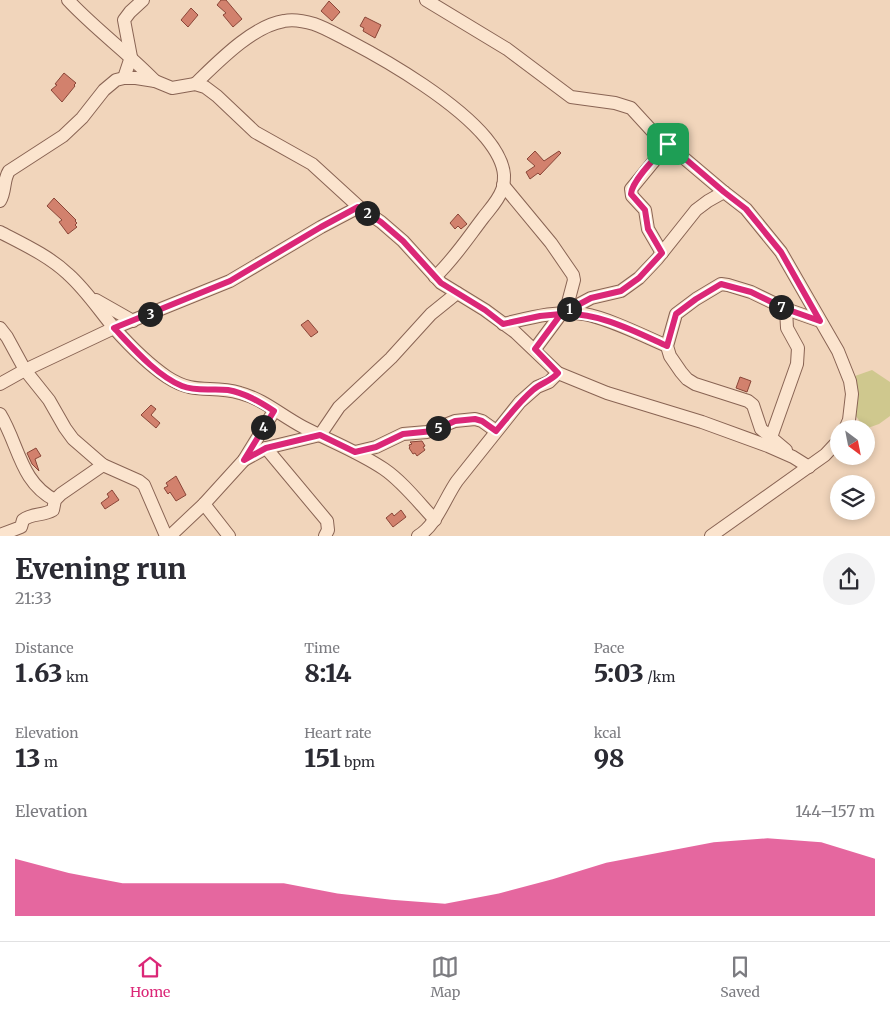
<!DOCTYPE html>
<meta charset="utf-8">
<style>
:root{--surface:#fff;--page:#f2f2f3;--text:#2b2b33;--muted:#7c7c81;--line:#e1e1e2;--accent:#db2777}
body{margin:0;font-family:Merriweather,serif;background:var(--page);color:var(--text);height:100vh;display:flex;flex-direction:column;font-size:19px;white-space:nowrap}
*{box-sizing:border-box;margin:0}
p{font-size:16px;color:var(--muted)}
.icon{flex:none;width:28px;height:28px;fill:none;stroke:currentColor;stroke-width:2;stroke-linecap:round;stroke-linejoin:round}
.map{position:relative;height:536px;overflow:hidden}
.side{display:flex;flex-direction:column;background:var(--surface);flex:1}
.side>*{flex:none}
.needle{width:32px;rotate:148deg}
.controls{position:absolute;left:830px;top:420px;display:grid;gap:10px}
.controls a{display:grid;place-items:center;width:45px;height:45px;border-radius:50%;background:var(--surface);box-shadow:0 2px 8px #0003;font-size:25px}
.pin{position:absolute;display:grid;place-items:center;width:42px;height:42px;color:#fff;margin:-21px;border-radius:10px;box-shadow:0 2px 8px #0006}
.km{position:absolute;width:25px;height:25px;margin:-12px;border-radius:50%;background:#222;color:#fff;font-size:14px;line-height:25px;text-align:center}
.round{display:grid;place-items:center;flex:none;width:52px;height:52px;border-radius:26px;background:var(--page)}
.headline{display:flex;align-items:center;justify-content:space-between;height:85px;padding:0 15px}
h1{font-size:28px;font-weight:800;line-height:38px}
.figures{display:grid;grid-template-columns:repeat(3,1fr);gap:8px;height:85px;padding:5px 15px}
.figures div{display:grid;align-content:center}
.figures b{font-size:25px;font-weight:800}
.figures small{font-size:14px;font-weight:400}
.figures p{font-size:14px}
.chart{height:140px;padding:10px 15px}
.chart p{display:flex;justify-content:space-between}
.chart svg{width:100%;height:90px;margin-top:5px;fill:var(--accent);opacity:.7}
.dock{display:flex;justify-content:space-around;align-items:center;height:70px;border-top:1px solid var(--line);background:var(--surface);font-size:14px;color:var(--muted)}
.dock a{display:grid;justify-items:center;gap:2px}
.dock .on{color:var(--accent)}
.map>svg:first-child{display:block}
.green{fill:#cfc88e}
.building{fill:#d2816d;stroke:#8a4638}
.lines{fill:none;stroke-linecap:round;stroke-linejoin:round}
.minor-casing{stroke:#896454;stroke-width:14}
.minor{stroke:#fbe4ce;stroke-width:12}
.route-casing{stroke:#fff;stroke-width:10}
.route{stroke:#db2777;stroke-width:6}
</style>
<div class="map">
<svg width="890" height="536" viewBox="0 0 890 536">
<rect width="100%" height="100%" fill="#f1d5bb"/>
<polygon class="green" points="872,370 890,382 890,416 879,424 865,429 856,416 855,376"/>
<g class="building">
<polygon points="221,0 226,0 242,19 233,27 223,15 226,13 217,5"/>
<polygon points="329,1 340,12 332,21 321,11"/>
<polygon points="191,8 198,15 188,27 181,20"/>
<polygon points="365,17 381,25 375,38 363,31 364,28 360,26"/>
<polygon points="64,73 76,83 74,85 75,86 62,102 51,90 57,85 55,84"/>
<polygon points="535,151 544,161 559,151 561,153 540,175 538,173 530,179 526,172 535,166 527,159"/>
<polygon points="54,198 76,220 75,221 77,223 75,225 77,227 68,234 59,222 62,220 47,206"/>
<polygon points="458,214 467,224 461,229 458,226 455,229 450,223"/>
<polygon points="308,320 318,332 311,337 301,325"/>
<polygon points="740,377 751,381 747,392 736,388"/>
<polygon points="151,405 156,409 151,415 160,423 156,428 141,415"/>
<polygon points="422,441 425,446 423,447 425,450 417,456 415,453 413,454 409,448 410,447 409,445 412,444 410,442"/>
<polygon points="36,448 41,456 35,459 39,471 32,464 27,453"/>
<polygon points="176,476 186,495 176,501 170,492 168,494 164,488 168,486 166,483"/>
<polygon points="112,490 119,500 105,509 101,503 109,497 107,494"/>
<polygon points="401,510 406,517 393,527 386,518 392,513 394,516"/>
</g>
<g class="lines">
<defs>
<g id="minor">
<path d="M68 0C95 29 127 52 155 81"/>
<polyline points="426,0 507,49 571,97 615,103 631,108 653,132 724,192 746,209 781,252 838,351 850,381 852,394 849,420 845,429"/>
<polyline points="124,78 131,57 124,20 130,12 143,0"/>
<path d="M195 84C217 63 252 26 284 21 293 19 304 21 314 24 326 28 339 36 351 42 393 64 456 102 486 138 495 149 503 161 504 175 504 180 504 186 502 190 498 201 489 210 483 218 467 239 454 259 435 277"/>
<polyline points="503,185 551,243 573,275 574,280 566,310"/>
<path d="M0 201C6 191 3 180 9 171L63 136 82 118 104 90 116 80 124 78H136L155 81 172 88 195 84 205 87 217 96 255 132 312 164 359 207 381 222 403 241 441 283 485 310 515 332 558 373 607 393 702 422 768 446 793 457 809 467"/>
<path d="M0 232C23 244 49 256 68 274 86 290 99 310 114 328 130 346 148 364 167 377 196 396 211 384 240 393 263 399 282 416 303 427 330 441 359 452 384 469 403 482 419 503 435 520"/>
<polyline points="662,253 648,229 645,210 632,196 631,189 668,144"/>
<polyline points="96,300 133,321"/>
<path d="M503 324C529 318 557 310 584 314 608 318 644 336 667 346"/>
<polyline points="0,328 7,337 25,370 49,400 65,428 73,439 103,465 139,481 144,485 166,536"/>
<polyline points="535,349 561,314 591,298 621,291 639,278 657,259 696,210 708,201 724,192"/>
<polyline points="0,384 25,370 114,328 230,281 321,227 359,207"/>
<path d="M0 414C19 445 20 482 55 500"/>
<polyline points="769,443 797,364 798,348 787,328 786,309"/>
<polyline points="266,448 327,521 328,530 325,536"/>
<polyline points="786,450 761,429 753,405 748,401 695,384 687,379 681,372 670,356 667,346 676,314 696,299 721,284 728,285 751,292 786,309 820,321"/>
<polyline points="355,452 376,447 403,434 427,432 455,421 475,419 482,421 496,431"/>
<polyline points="244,460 266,448 320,435 339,407 391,358 431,314 457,293"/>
<polyline points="204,504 229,536"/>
<path d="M0 535 21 527 23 520C32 513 43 516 53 510L55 500 61 494 103 465"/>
<polyline points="170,536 204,504 244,460 274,411"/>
<path d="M418 536C436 526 445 498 457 481L520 402 537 387 549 382 558 373"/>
<polyline points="711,536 825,455 839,440"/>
</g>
</defs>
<use href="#minor" class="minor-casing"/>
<use href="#minor" class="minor"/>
</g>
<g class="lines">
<defs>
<path id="route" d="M668 144C659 154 632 180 631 194L645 210 648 229 662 253 639 278 621 291 591 298 561 314 540 316 503 324 485 310 441 283 403 241 381 222 358 207 321 227 230 281 114 328C133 348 157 376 182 386 197 392 213 388 228 390 245 393 260 402 274 411L244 460 266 448 320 435 355 452 376 447 403 434 433 431 455 421 475 419 482 421 496 431C508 417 519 402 533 390 542 382 550 382 558 373L535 349 561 314C598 312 634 331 667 346L676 314 696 299 721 284 751 292 786 309 820 321 781 252 746 209 724 192 668 144"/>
</defs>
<use href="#route" class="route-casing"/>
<use href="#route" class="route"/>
</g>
</svg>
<div class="controls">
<a><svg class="needle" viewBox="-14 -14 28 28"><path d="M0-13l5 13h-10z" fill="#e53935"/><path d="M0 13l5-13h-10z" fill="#7c7c81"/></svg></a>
<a><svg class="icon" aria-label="layers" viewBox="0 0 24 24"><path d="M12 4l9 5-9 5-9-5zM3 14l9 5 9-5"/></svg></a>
</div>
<div class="pin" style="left:668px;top:144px;background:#1e9e55"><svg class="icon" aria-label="arrive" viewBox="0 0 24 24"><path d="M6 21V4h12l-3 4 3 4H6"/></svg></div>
<b class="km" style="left:569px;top:309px">1</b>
<b class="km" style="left:367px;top:213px">2</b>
<b class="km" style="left:150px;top:314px">3</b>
<b class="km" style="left:263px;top:427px">4</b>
<b class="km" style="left:438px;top:428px">5</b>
<b class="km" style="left:781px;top:307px">7</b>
</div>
<section class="side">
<div class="headline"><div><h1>Evening run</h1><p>21:33</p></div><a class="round"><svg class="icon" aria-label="share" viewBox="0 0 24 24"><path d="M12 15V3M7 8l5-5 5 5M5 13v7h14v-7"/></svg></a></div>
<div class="figures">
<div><p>Distance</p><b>1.63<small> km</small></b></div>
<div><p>Time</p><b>8:14</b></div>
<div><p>Pace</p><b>5:03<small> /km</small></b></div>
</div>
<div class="figures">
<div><p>Elevation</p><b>13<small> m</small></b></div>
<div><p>Heart rate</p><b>151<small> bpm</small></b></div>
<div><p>kcal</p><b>98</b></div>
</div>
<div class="chart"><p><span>Elevation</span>144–157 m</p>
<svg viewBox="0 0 160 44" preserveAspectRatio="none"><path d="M0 44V16L10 23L20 28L30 28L40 28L50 28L60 33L70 36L80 38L90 33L100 26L110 18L120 13L130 8L140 6L150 8L160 16V44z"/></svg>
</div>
</section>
<nav class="dock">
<a class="on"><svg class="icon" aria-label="home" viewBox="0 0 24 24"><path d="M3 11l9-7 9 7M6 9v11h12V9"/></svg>Home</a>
<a><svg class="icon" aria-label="map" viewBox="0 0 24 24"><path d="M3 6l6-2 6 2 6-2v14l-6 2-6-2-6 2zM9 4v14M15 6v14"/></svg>Map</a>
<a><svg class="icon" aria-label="saved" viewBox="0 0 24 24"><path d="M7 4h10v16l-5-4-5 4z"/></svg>Saved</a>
</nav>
